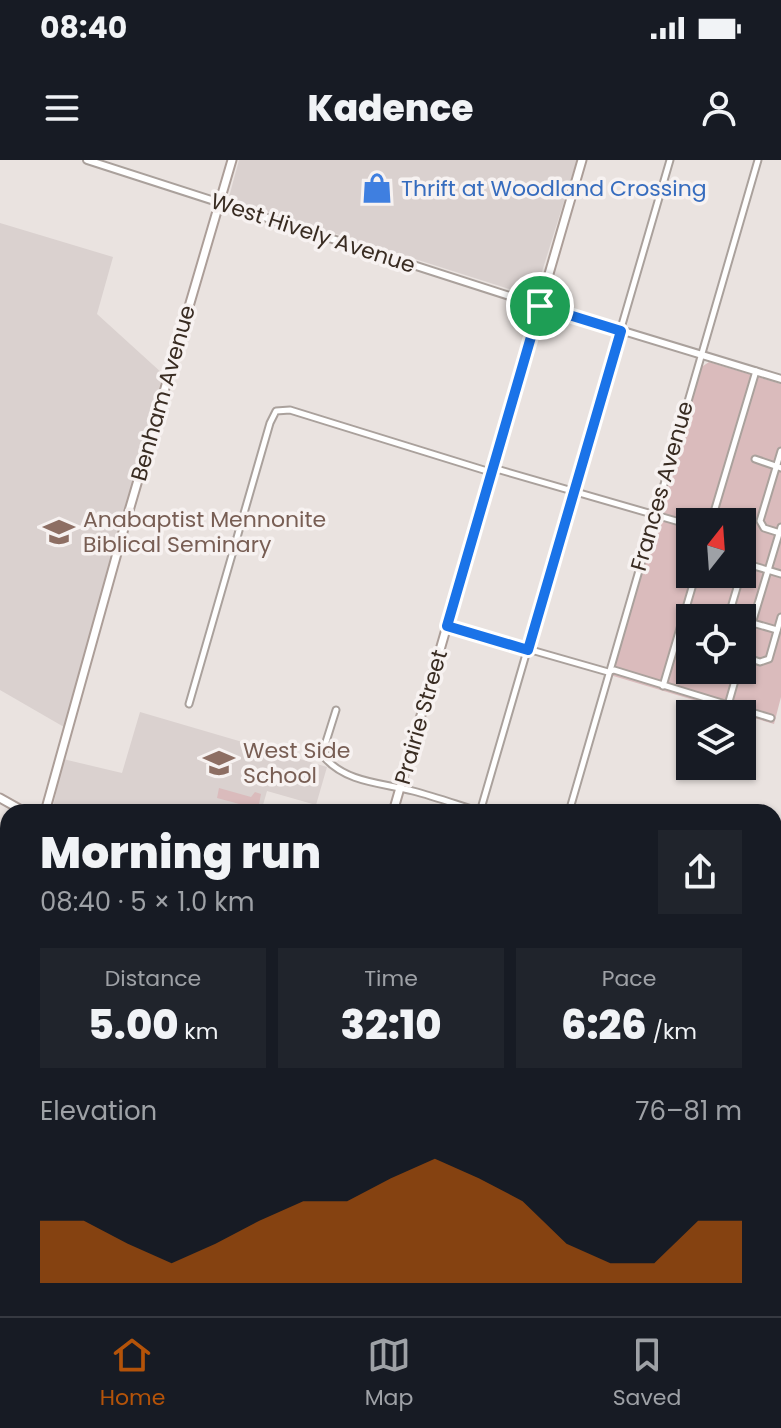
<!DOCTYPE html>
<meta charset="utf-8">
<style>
:root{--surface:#171b24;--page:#20242c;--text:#f1f3f6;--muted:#9ea1a6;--line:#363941;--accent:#b45309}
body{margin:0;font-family:Poppins,sans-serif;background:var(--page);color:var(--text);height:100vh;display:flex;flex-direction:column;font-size:30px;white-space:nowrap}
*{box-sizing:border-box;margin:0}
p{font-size:26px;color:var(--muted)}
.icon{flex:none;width:44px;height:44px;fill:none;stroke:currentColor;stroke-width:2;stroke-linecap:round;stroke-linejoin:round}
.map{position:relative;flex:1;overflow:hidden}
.panel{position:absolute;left:0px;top:644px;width:782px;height:512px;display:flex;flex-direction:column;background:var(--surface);border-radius:24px 24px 0 0;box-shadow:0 2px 6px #0004}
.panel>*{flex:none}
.needle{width:52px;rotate:17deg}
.tools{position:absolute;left:676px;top:348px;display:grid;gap:16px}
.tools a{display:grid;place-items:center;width:80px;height:80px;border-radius:0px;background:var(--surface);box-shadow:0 2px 6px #0004;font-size:40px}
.pin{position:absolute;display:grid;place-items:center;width:68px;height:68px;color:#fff;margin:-34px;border:4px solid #fff;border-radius:50%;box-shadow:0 2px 8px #0007}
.round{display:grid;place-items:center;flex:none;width:84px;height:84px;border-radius:0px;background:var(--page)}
.head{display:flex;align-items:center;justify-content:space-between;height:136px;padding:0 40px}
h1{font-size:44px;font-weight:800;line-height:60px}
.metrics{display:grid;grid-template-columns:repeat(3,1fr);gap:12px;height:136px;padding:8px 40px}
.metrics div{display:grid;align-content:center;border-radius:0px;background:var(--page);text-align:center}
.metrics b{font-size:40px;font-weight:800}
.metrics small{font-size:22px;font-weight:400}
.metrics p{font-size:22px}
.chart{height:224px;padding:16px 40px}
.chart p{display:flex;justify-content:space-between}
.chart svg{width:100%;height:144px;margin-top:8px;fill:var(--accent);opacity:.7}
.status{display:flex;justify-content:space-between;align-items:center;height:56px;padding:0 40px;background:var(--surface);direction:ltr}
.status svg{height:22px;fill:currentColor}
header{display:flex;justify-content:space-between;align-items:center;height:104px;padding:0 40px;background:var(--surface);font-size:36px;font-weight:800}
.dock{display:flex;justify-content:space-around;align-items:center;height:112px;border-top:2px solid var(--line);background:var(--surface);font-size:22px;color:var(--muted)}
.dock a{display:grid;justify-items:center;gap:4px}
.dock .on{color:var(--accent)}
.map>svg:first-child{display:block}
.built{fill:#dad1cf}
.green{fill:#dabbbc;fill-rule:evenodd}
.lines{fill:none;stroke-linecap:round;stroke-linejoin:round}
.minor-casing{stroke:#aaa19c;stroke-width:9}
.tertiary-casing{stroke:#aaa19c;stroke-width:10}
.secondary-casing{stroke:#ac9e98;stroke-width:11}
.minor{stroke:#fff;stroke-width:5}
.tertiary{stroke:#fff;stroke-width:6}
.secondary{stroke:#fff;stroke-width:7}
.route-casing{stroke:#fff;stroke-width:16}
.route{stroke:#1a73e8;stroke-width:10}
.labels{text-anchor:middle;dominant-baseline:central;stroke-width:7;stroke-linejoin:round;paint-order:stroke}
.shop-label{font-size:22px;fill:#366cbe;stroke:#f7f2f1;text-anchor:start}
.street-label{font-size:22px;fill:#392c22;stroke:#f7f2f1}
.education-label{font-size:22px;fill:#785e54;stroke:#f7f2f1;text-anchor:start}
</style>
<div class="status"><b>08:40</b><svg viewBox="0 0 49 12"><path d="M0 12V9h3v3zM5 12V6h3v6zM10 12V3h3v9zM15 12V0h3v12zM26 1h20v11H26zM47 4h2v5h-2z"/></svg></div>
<header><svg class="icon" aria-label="menu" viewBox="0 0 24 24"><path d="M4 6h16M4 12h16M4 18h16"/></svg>Kadence<svg class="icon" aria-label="person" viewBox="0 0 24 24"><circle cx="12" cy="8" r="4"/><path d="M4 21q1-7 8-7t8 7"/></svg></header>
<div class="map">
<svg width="781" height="1156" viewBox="0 0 781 1156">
<rect width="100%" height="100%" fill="#eae3e0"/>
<g class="built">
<polygon points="239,0 577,0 534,137 233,41 229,37"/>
<polygon points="0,63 113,97 97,154 163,214 64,567 0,530"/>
<polygon points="140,552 327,607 316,645 267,631 261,652 52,652 63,599 122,613"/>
</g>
<g class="green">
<path d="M709 202 781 224V537L774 564 610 515 700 208ZM690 362H742V414H690ZM690 458H742V510H690Z"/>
<polygon points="219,628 251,637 255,632 261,634 258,649 217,638"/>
<polygon points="597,1148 646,1148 654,1156 594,1156"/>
</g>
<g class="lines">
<defs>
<g id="minor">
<polyline points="755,299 781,308"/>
<polyline points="711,362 756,211"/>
<polyline points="780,373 764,368 760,361 781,291"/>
<polyline points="742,410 744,403 781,414"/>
<polyline points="711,450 736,458"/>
<polyline points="728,458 741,414"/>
<polyline points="742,460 777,470"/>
<polyline points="447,466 608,512 614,510 771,558"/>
<polyline points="742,496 760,502 769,499 781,457"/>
<polyline points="742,497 781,367"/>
<polyline points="663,526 696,414"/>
<polyline points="189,544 270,263 276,251 290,250 487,311 493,308 690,365"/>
<polyline points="728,545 738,510"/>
<path d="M336 550 325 585V598C347 623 383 623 413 631 436 637 458 645 481 652"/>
<polyline points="480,652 670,0"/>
<polyline points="569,652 758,0"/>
<polyline points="0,817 8,788"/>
<polyline points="0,1080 8,1113"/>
<polyline points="4,1156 8,1148"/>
</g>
<g id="tertiary">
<polyline points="87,0 528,142 781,219"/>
<polyline points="243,1156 245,1148"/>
</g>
<g id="secondary">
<polyline points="0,638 25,652"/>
<polyline points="45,652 126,361 232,0"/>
<polyline points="393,652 582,0"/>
<polyline points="651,1148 659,1156"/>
</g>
</defs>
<use href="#minor" class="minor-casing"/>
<use href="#tertiary" class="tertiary-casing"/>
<use href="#secondary" class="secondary-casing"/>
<use href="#minor" class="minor"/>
<use href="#tertiary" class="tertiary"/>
<use href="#secondary" class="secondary"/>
</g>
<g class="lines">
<defs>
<polygon id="route" points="540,146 621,171 528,490 447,466"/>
</defs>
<use href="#route" class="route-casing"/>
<use href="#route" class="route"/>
</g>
<defs>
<symbol id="shop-bare" viewBox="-9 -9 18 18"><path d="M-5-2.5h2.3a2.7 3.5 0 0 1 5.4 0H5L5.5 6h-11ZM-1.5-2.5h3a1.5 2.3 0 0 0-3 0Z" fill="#3f7fe0" stroke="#f7f2f1" stroke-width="2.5" paint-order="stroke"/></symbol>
<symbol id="university-bare" viewBox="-9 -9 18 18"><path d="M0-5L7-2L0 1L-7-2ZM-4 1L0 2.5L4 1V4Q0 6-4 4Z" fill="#8d6e63" stroke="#f7f2f1" stroke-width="2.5" paint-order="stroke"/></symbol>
<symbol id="school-bare" viewBox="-9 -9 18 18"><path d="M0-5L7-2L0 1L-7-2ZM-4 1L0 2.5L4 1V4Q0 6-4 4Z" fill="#8d6e63" stroke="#f7f2f1" stroke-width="2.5" paint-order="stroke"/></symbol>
</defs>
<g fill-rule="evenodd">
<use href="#shop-bare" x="355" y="6" width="44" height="44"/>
<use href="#university-bare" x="37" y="350" width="44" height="44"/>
<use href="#school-bare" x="197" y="581" width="44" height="44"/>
</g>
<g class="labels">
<g class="shop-label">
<text x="401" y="28">Thrift at Woodland Crossing</text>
</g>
<g class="street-label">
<text transform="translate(313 73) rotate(18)">West Hively Avenue</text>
<text transform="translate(163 233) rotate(-74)">Benham Avenue</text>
<text transform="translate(662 326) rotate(-74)">Frances Avenue</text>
<text transform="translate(421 557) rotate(-74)">Prairie Street</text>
</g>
<g class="education-label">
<text x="83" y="359">Anabaptist Mennonite<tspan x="83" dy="25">Biblical Seminary</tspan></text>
<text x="243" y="590">West Side<tspan x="243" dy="25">School</tspan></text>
</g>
</g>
</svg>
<div class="tools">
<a><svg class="needle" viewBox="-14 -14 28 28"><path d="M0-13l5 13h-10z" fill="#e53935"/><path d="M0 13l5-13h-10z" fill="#9ea1a6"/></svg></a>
<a><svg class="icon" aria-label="locate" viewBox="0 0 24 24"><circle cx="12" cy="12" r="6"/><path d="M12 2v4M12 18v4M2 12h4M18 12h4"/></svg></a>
<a><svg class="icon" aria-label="layers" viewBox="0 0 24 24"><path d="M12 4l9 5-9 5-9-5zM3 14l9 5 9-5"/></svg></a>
</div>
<div class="pin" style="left:540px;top:146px;background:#1e9e55"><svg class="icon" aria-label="arrive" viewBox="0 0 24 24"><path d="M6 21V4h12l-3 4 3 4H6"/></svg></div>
<section class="panel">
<div class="head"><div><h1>Morning run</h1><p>08:40 · 5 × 1.0 km</p></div><a class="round"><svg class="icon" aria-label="share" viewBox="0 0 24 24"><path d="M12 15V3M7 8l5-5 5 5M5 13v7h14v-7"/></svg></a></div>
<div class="metrics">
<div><p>Distance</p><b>5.00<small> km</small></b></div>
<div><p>Time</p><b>32:10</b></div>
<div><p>Pace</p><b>6:26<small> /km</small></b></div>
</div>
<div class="chart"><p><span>Elevation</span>76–81 m</p>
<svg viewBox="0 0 160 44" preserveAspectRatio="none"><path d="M0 44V25L10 25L20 32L30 38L40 32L50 25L60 19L70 19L80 12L90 6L100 12L110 19L120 32L130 38L140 38L150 25L160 25V44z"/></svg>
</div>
</section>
</div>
<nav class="dock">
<a class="on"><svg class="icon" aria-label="home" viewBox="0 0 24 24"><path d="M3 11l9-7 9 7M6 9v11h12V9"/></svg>Home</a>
<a><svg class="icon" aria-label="map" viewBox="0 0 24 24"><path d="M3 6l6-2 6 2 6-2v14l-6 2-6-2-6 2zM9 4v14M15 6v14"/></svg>Map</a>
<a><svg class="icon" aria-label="saved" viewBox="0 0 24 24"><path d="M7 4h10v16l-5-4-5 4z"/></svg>Saved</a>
</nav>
